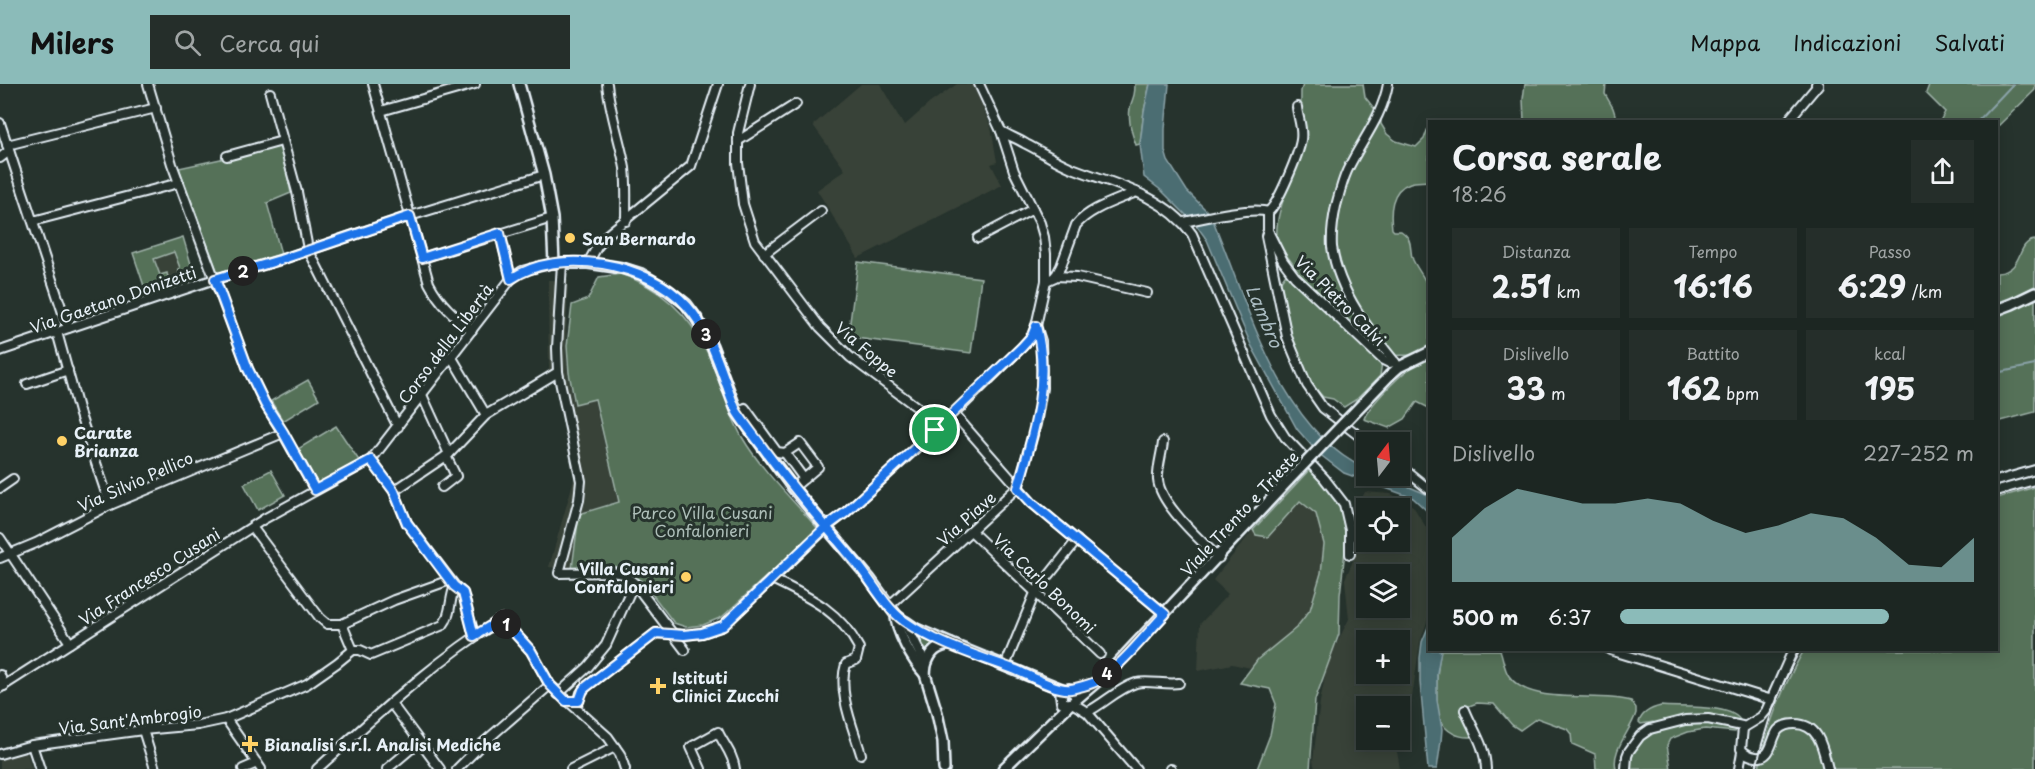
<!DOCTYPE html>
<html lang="it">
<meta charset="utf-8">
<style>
:root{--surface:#1c2622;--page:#252e2a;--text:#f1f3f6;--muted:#a0a5a5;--line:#3a4340;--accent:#8bbbb9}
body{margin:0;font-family:"Playpen Sans",sans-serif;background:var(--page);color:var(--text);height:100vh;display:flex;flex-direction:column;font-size:22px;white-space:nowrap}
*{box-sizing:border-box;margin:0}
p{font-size:20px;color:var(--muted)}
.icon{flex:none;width:33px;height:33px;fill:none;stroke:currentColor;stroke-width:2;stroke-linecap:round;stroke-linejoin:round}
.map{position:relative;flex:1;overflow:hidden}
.side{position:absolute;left:1428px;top:36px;width:570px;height:531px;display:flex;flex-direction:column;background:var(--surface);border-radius:0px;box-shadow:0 3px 15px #0003,0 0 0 2px var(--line)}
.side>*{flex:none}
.needle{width:39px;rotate:16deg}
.buttons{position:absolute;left:1356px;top:348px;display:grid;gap:12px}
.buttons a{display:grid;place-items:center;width:54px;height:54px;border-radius:0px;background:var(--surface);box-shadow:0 3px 15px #0003,0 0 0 2px var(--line);font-size:30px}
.pin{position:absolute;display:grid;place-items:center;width:51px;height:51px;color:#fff;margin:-26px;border:3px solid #fff;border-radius:50%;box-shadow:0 2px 6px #0007}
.km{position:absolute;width:30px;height:30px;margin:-15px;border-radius:50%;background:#222;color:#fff;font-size:16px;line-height:30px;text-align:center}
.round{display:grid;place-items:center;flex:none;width:63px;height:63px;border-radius:0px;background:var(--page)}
.summary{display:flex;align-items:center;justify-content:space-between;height:102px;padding:0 24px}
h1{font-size:33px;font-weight:700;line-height:45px}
.figures{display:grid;grid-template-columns:repeat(3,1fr);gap:9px;height:102px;padding:6px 24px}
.figures div{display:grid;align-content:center;border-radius:0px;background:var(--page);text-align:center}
.figures b{font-size:30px;font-weight:700}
.figures small{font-size:16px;font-weight:400}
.figures p{font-size:16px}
.chart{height:168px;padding:12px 24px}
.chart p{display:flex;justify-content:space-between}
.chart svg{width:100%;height:108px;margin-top:6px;fill:var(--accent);opacity:.7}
ul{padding:0 24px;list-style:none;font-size:20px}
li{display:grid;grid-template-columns:96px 72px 1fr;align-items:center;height:45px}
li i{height:15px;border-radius:8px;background:var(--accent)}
header{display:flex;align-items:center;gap:36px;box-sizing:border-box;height:84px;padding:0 30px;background:var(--accent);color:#111}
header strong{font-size:28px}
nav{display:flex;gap:33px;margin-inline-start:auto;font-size:21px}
.search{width:420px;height:54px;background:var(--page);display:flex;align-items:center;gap:15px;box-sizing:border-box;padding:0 21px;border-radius:0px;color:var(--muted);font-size:22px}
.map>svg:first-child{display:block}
.built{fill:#394238;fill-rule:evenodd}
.green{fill:#557158;stroke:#9eb1a8;stroke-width:1.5}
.water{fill:#4c6d72;stroke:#8aa2a8;stroke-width:1.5}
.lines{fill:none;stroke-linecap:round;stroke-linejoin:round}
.stream{stroke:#8aa2a8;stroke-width:2}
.minor-casing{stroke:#e8f1f8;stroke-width:12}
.major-casing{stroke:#e8f1f8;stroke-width:14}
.minor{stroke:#26332d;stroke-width:8}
.major{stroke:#26332d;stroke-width:9}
.rail{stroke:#e8f1f8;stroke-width:2}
.major-bridge-casing{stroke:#e8f1f8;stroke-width:14;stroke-linecap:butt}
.major-bridge{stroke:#26332d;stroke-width:9}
.route-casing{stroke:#fff;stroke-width:12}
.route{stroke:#1a73e8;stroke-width:8}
.poi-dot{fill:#ffd166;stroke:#26332d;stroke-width:2}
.labels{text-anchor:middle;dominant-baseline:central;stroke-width:6;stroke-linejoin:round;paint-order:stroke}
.poi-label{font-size:16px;font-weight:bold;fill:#e8f1f8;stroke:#26332d;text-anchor:start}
.street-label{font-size:16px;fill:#e8f1f8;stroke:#26332d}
.park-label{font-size:16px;fill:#adbeb8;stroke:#26332d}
.water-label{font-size:18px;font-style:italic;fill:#aabcc2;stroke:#26332d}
</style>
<header>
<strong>Milers</strong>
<div class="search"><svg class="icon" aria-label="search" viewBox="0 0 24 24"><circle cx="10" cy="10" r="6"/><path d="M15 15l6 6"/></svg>Cerca qui</div>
<nav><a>Mappa</a><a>Indicazioni</a><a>Salvati</a></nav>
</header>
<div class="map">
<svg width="2035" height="685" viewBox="0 0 2035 685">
<rect width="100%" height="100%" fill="#26332d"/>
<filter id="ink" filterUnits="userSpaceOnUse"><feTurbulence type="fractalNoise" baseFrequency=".0167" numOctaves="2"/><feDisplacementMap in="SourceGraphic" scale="12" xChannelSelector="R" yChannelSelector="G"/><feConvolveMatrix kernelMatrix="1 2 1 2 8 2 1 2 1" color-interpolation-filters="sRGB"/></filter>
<g filter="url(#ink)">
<g class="built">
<polygon points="861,0 880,0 904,42 930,19 957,0 973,0 991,43 997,78 991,80 1002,101 858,174 817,106 845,86 813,41"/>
<polygon points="183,153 194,190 145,205 133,169"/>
<polygon points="548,196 568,196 566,262 568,290 574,321 594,316 618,417 579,430 571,486 549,483 574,395 574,386 556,296 544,301 541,293 549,286"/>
<path d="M1365 408 1391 410 1413 422 1427 445 1430 459 1429 532 1420 558 1410 627H1400V622H1366V656H1395L1400 685H1315L1313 677 1320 618 1328 577 1349 535 1345 495 1359 463 1354 430ZM1400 424V458H1366V424ZM1400 490V524H1366V490ZM1400 556V590H1366V556Z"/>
<polygon points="1300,417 1316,430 1324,460 1321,489 1310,526 1296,544 1258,575 1251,584 1232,580 1198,587 1200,540 1228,510 1213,496 1253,446 1256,451 1285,433"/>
<polygon points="27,669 32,685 0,685 0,676"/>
</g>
<g class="green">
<path d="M1135 0H1150L1144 27 1140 60 1136 61C1131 48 1127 33 1131 20 1134 12 1135 9 1135 0Z"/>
<path d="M1303 0H1363L1365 13 1381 33V40L1387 50 1396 57 1416 63 1424 55 1429 41V97C1423 98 1416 97 1410 99 1390 106 1390 128 1392 145L1394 147H1401C1415 157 1408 164 1413 176 1420 191 1434 202 1427 220L1429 224V264C1423 267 1417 270 1410 271 1396 272 1395 269 1382 278L1380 292 1357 315 1344 323 1333 315 1323 313 1310 298 1295 266 1280 198 1293 180C1287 172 1278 162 1277 152 1275 130 1289 103 1295 81 1300 58 1301 31 1301 7Z"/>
<polygon points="1525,0 1606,0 1605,10 1613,24 1617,37 1524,37 1523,15"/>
<polygon points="1932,0 2035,0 2035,6 1997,43 1996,38 1940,37 1945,28 1926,9 1929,1"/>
<polygon points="281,62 291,109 267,119 281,170 218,189 179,84"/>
<polygon points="183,153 194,190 181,194 178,185 180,184 174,168 154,175 160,191 167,189 169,198 145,205 133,169"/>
<path d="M2035 156V202L2017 211 1997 219V189C2025 187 2015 158 2035 156Z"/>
<polygon points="858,178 981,194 971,269 848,253"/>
<path d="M621 190C661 204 689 230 707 268 720 296 727 326 742 353 762 387 793 416 818 445L722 533 703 541 686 543 674 539 643 498 625 484 611 482 572 485 579 430 619 418 595 315 575 320 569 289 567 262 572 221 588 215 599 193Z"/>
<polygon points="2035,214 2035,328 1997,338 1997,233"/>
<path d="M1429 274V324L1417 318 1405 335 1389 344 1364 335C1367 324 1398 293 1408 286 1414 281 1422 278 1429 274Z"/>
<polygon points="308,296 319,315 283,337 271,317"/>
<polygon points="336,342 360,378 318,401 298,365"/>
<polygon points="1310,385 1339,420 1347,449 1340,511 1339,550 1315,616 1310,685 1257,685 1270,651 1276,620 1270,605 1240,599 1258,575 1296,544 1310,526 1321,489 1324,460 1316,430 1300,417 1268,453 1256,451 1253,446"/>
<polygon points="271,386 285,411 258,426 244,400"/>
<path d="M2035 403V685H1759C1766 644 1783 602 1804 566H1996L1997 414Z"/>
<polygon points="914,549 938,557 939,560 932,562 924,570"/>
<path d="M1441 566H1500C1503 573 1504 586 1509 592 1530 623 1598 607 1631 617L1636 624V629C1631 647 1611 665 1616 685H1596L1595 670 1572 660 1571 650 1567 645 1537 634 1520 646 1512 641 1494 620 1477 619 1461 625C1462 635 1470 643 1471 653 1459 654 1446 648 1440 636 1434 623 1437 580 1441 566Z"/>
<path d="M1661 622C1678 624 1734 619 1741 638L1734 642 1736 646 1735 648 1705 645 1688 648 1670 655 1667 661 1671 685H1626L1629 667 1654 643 1653 638 1641 640 1639 638C1642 629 1652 624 1661 622Z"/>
</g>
<g class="water">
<polygon points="1150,0 1169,0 1165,45 1165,67 1168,77 1187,107 1211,131 1191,136 1162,107 1144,93 1140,60 1144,27"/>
<path d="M1212 134C1247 216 1278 345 1366 385V392H1384L1426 410 1429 413V433L1426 426 1413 414 1344 389 1318 369 1297 345 1251 261 1207 156 1194 138Z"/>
<polygon points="1429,541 1430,566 1441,566 1437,589 1437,616 1442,645 1441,657 1437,685 1428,685 1420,598 1420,574 1422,558"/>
</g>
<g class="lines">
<g class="stream">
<polyline points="1977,38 2013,0"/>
<polyline points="1996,289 2035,281"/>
</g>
<defs>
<g id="minor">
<polyline points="148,0 172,80 248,285 265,320 283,349 315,406"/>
<path d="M373 0 429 199C440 220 454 232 472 246"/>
<path d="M607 0C610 29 620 56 625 84 627 101 626 120 626 137"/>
<polyline points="750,0 738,49 738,79 743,120 755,157 820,243 850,273 922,327 935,346"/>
<polyline points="979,0 1001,47"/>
<path d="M1388 0C1382 34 1361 57 1347 87 1342 98 1339 111 1336 122 1333 136 1331 149 1332 163 1338 208 1371 249 1399 283"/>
<polyline points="270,9 297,108 308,165 398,343"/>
<polyline points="381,27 475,0"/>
<polyline points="1787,38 1818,1 1816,0"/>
<polyline points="0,39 68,244"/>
<polyline points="738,57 796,20"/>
<polyline points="7,61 156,24"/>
<polyline points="227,72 282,57"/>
<polyline points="0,74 9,67"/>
<polyline points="1268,128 1268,147 1283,177 1295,193 1383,276 1389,279 1395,278"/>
<path d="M1268 128C1278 121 1299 69 1301 56 1303 44 1298 34 1297 23"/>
<polyline points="33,137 179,99"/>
<path d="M1184 138C1203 134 1252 122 1268 128"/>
<polyline points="500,149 511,195"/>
<polyline points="1269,149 1267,149 1266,152 1287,253 1307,301 1323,324 1367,358"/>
<polyline points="978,154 1033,125"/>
<polyline points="764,170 821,127"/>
<polyline points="422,174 552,134"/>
<polyline points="562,179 557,264 558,288 581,397 579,416 559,489 611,488 624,490 634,499 685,566"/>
<polyline points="588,179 597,163 608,150 691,82 718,0"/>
<polyline points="1055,192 1077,193 1147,209"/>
<path d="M1046 197 1055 193 1061 182 1076 141C1090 124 1116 117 1136 108"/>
<polyline points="57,248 79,328 110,421"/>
<polyline points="0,267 215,195 280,176 410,132 544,91"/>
<polyline points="451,272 486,331"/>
<polyline points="27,300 68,286"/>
<polyline points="422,311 449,370 486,331 558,288"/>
<polyline points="737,328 745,324 777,368 785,369"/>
<polyline points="954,330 1032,419 1165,530"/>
<path d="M1163 358C1162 370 1157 384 1158 396 1160 420 1201 457 1219 474"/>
<polyline points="371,376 394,407 407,439 455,502 463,509 474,552"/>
<polyline points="1400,382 1430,406"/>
<polyline points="1996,397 2035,386"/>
<polyline points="442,403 456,392 446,372"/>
<polyline points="0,404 13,395"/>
<polyline points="793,404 818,383 800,359 785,369 804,395"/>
<polyline points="394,407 449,370"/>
<polyline points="252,443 320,534 327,540 342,540"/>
<polyline points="972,448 1100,570"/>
<polyline points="0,454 70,559"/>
<polyline points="0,474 36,459 110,421 283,349"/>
<path d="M772 495C809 513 839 526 859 564L856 576 846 580C837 608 853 643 861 670"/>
<polyline points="889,522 1018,403 1036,340 1042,304 1041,257 1036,242"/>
<path d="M353 566H360L371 571 443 541C452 530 449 515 455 502"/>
<polyline points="1610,566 1772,616"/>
<polyline points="1005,582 1035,509 1077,456"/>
<polyline points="0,591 4,602"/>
<polyline points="0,604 264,435 371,376 511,195 522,187 554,179"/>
<polyline points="558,610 588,583 606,561 634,499"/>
<path d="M579 617 581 609 586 603 656 549 684 551 702 549 723 542 827 443 845 429 954 330 1022 263 1032 252 1036 242 1046 197V170L1044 153 1040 139 1014 87 1001 47C1009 52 1018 55 1026 60 1042 68 1055 77 1072 84 1114 100 1164 111 1192 150L1271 331 1285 353 1324 394 1344 420 1350 446V470"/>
<polyline points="391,619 440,685"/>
<polyline points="1072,619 1087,628 1136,685"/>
<path d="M1465 626C1474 648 1485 661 1486 685"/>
<path d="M1087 628C1104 620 1117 605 1136 599 1146 596 1167 601 1179 599"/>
<polyline points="226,635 261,685"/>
<polyline points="1743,644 1761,633 1766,627 1793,566"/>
<polyline points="143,646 155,685"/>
<polyline points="32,661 40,685"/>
<polyline points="0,670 32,661 143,646 198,641 226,635 307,600 337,579 353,566 342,540 394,516 450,496"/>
<polyline points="243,685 257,679"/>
<path d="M317 685C376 632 434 577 502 535L531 567 550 601 608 653 620 670 625 685"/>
<polyline points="387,685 419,658"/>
<polyline points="457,685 482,660 550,601"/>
<polyline points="571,685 615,663"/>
<path d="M701 685 691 663 718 648C724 661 733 670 735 685"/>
<polyline points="1170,685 1171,685"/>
<path d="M1626 685 1627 672 1629 667 1640 652 1650 645 1685 636 1708 635 1742 642 1743 644 1741 665C1745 670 1749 672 1756 673 1772 675 1771 655 1778 646 1783 641 1789 640 1795 640 1820 640 1823 666 1828 685"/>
<polyline points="1739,685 1742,668"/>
</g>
<g id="major">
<polyline points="519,0 544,91 552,134 554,179 588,179 622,184 641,190 668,206 686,220 697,235 712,262 737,328 793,404 869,494 896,531 904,537 926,581 925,590 937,629 943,657 944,685"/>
<polyline points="1996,226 2012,220 2035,209"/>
<polyline points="1390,291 1399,283 1430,268"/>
<path d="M896 531C896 548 913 577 925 590"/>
<polyline points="906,538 916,545 951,560 1064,606"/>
<path d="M926 581C931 567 936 563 951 560"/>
<polyline points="1076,615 1075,610 1069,605 1064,606 1061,610 1062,618 1067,620 1072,619 1114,583 1289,396"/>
<polyline points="1003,685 1070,620"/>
</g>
</defs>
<use href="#minor" class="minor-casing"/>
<use href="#major" class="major-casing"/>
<use href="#minor" class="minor"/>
<use href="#major" class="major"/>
<g class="rail">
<polyline points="1996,412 2035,401"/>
<path d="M1756 685C1765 642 1779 604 1800 566"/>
</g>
<defs>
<polyline id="major-bridge" points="1289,396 1390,291"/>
</defs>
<use href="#major-bridge" class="major-bridge-casing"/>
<use href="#major-bridge" class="major-bridge"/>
</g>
</g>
<g class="lines" filter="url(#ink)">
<defs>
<path id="route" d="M935 346 845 429 826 443 723 542 702 549 684 551 656 549 586 603 583 606 579 617H566L550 601 531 567 502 535 474 552 463 509 454 502 407 439 394 407 371 376 315 406 283 348 265 320 248 285 215 195 280 176 410 132 422 174 500 149 511 195C559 162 649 179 687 222 707 244 717 274 727 302 730 311 733 320 737 328 744 339 753 350 761 361 791 403 825 441 858 481 873 499 885 523 904 537 936 560 979 572 1016 586 1030 592 1057 607 1071 605 1079 603 1090 601 1097 597 1122 582 1145 551 1165 530L1032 419 1018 404C1033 351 1051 297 1036 242L1032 252 1022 263 935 346"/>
</defs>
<use href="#route" class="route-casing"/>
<use href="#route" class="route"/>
</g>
<g class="poi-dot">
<circle cx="570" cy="154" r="6"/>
<circle cx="62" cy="357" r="6"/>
<circle cx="686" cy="493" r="6"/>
<path d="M655 593h6v6h6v6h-6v6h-6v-6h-6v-6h6z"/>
<path d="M247 651h6v6h6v6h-6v6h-6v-6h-6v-6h6z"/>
</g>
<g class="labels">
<g class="poi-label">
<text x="582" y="154">San Bernardo</text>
<text x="74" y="348">Carate<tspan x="74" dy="18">Brianza</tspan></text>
<text x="674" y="484" text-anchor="end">Villa Cusani<tspan x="674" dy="18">Confalonieri</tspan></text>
<text x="672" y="593">Istituti<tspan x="672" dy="18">Clinici Zucchi</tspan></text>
<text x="264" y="660">Bianalisi s.r.l. Analisi Mediche</text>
</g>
<g class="street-label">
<text transform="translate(113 215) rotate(-19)">Via Gaetano Donizetti</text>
<text transform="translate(1341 216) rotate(45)">Via Pietro Calvi</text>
<text transform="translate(445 259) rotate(-53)">Corso della Libertà</text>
<text transform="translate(867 265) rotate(40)">Via Foppe</text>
<text transform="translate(135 397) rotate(-24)">Via Silvio Pellico</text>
<text transform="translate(1239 429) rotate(-47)">Viale Trento e Trieste</text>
<text transform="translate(966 434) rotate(-42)">Via Piave</text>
<text transform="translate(149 492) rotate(-33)">Via Francesco Cusani</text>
<text transform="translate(1045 499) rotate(44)">Via Carlo Bonomi</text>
<text transform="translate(130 635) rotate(-7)">Via Sant'Ambrogio</text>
</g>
<g class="park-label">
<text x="702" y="428">Parco Villa Cusani<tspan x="702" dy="18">Confalonieri</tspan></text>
</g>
<g class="water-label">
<text transform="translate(1265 232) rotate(67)">Lambro</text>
</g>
</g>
</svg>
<div class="buttons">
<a><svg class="needle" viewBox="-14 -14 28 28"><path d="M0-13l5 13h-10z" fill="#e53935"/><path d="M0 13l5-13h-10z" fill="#a0a5a5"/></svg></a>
<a><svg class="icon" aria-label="locate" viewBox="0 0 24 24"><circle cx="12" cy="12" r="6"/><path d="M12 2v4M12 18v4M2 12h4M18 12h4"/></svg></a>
<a><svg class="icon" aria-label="layers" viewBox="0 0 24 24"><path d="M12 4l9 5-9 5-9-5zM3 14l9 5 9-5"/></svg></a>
<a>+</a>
<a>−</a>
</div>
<div class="pin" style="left:935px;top:346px;background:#1e9e55"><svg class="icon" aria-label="arrive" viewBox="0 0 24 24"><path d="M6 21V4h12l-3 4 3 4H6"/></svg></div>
<b class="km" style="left:506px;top:540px">1</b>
<b class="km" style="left:243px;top:187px">2</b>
<b class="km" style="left:706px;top:250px">3</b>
<b class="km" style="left:1107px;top:589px">4</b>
<section class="side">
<div class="summary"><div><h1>Corsa serale</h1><p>18:26</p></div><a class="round"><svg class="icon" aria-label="share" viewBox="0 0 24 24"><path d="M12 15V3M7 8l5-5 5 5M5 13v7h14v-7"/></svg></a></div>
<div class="figures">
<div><p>Distanza</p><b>2.51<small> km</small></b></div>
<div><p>Tempo</p><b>16:16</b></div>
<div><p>Passo</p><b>6:29<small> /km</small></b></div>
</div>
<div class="figures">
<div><p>Dislivello</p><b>33<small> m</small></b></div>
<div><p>Battito</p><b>162<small> bpm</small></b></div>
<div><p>kcal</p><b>195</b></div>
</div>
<div class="chart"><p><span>Dislivello</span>227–252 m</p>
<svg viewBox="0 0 160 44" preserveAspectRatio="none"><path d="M0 44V26L10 14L20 6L30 9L40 12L50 12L60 10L70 12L80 19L90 24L100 21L110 16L120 18L130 26L140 37L150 38L160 26V44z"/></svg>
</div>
<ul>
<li><b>500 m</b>6:37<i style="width:76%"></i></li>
</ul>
</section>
</div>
